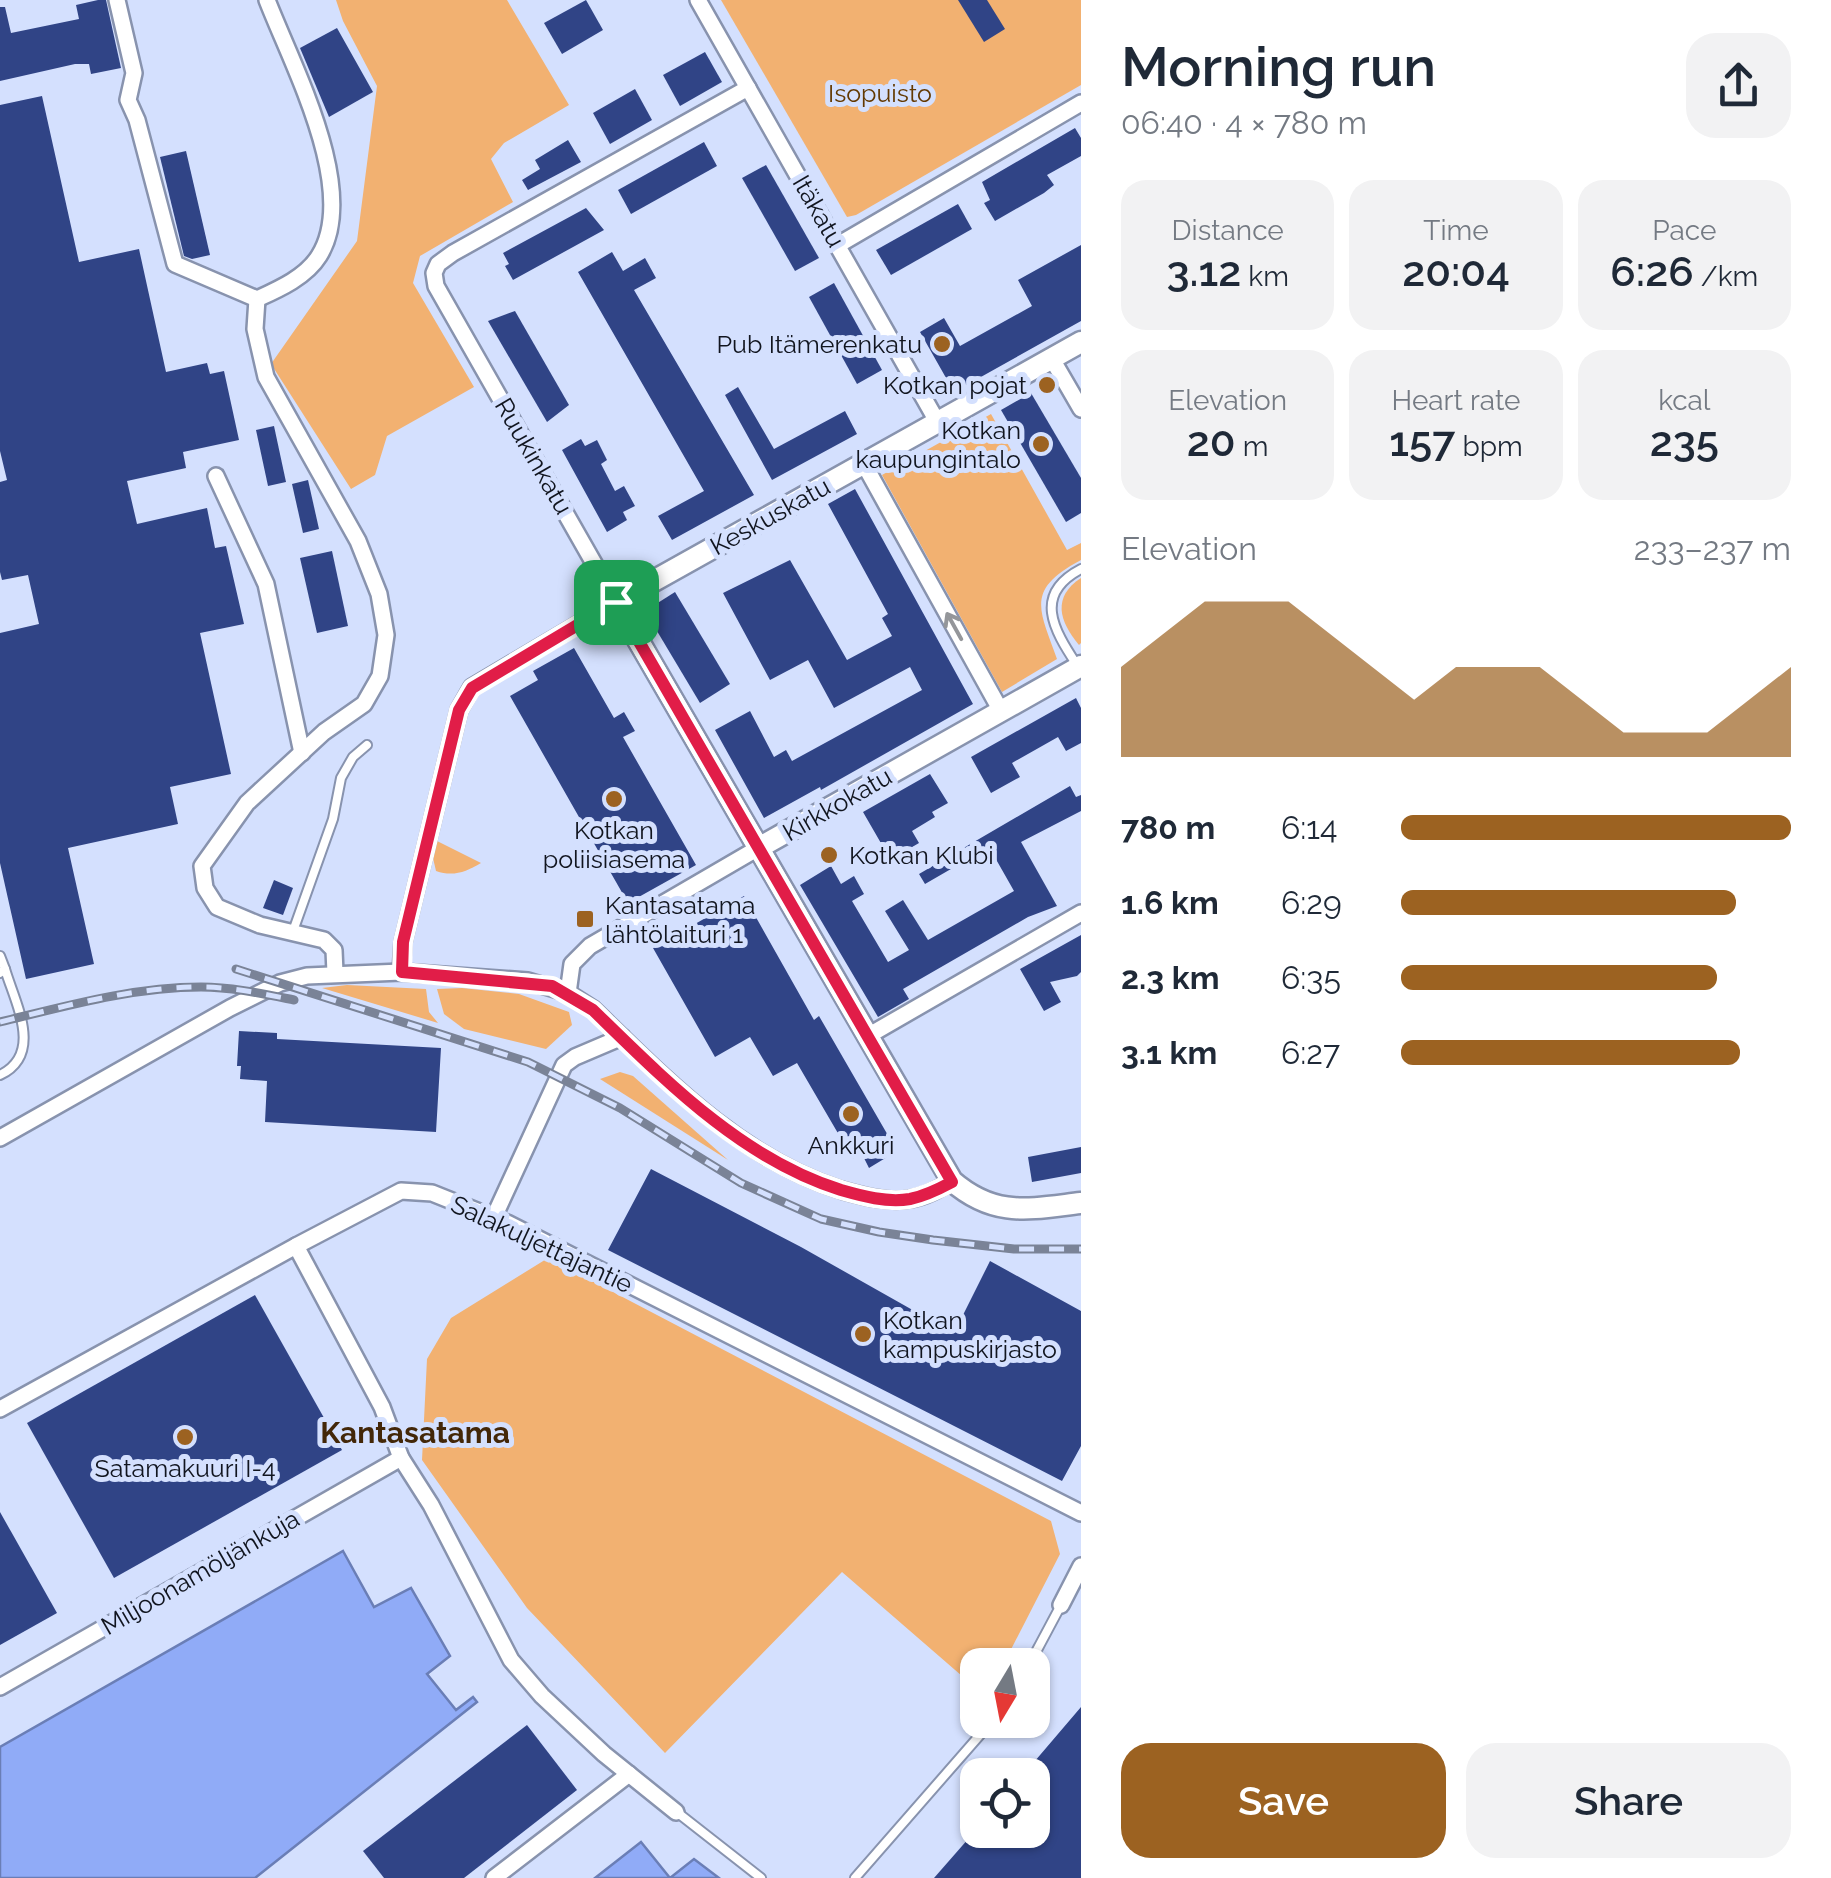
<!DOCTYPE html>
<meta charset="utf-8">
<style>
:root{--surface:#fff;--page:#f2f2f3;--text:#1f2937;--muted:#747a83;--accent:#9c6221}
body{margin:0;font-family:Raleway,sans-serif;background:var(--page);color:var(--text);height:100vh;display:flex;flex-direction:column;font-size:38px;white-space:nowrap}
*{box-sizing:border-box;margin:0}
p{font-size:32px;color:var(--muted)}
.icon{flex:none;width:55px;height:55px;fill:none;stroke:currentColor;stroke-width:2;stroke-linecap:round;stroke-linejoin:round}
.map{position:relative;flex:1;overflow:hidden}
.side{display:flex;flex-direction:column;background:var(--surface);width:750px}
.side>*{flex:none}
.needle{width:65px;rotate:190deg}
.buttons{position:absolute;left:960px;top:1648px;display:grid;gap:20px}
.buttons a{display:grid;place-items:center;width:90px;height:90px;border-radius:20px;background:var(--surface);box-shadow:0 2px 8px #0004;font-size:50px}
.pin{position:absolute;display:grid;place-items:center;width:85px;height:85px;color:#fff;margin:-42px;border-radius:20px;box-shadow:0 5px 15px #0006}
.round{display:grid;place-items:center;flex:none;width:105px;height:105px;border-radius:30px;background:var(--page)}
.overview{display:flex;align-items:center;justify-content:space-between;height:170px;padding:0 40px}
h1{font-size:55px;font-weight:600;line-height:75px}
.stats{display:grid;grid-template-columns:repeat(3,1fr);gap:15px;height:170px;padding:10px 40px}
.stats div{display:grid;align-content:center;border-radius:25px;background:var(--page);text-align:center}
.stats b{font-size:42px;font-weight:600}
.stats small{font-size:28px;font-weight:400}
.stats p{font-size:28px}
.chart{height:280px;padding:20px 40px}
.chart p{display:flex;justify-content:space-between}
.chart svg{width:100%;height:180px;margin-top:10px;fill:var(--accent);opacity:.7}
.cta{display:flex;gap:20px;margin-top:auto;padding:20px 40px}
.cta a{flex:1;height:115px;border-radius:30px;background:var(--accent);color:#fff;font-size:40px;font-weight:600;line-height:115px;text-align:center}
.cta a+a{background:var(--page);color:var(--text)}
ul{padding:0 40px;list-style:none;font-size:32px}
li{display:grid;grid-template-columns:160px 120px 1fr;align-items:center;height:75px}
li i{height:25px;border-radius:12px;background:var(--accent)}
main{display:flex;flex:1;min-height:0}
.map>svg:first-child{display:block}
.green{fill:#f2b171}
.water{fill:#90abf7;stroke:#6a7eb6;stroke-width:2.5}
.building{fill:#304486}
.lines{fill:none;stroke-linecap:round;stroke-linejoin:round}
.lane-casing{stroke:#8893ae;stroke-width:12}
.street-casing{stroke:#8893ae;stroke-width:20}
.secondary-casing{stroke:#8893ae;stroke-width:25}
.lane{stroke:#fff;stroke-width:8}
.street{stroke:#fff;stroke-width:15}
.secondary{stroke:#fff;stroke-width:20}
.rail-casing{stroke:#7a8397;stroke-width:9}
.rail{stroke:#d4e0fe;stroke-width:5;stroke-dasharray:15;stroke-linecap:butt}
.oneway{stroke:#94969a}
.route-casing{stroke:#fff;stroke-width:20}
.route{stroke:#e11d48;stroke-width:12}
.poi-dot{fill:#9c6221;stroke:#d4e0fe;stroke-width:4}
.labels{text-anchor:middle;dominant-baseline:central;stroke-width:10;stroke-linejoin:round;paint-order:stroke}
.park-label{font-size:25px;fill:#633902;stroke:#d4e0fe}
.street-label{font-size:25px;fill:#11151f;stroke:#d4e0fe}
.poi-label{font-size:25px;fill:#11151f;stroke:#d4e0fe;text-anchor:end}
.quarter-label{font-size:30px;font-weight:bold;fill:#432708;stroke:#d4e0fe}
</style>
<main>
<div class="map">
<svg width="1081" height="1878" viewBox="0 0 1081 1878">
<rect width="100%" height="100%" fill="#d4e0fe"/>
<g class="green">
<polygon points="336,0 507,0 569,105 504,143 491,159 513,202 420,256 413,283 474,387 387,436 375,475 351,489 271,364 357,241 377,86 343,21"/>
<polygon points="721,0 1081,0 1081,85 856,215 847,217"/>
<path d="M991 414 1067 550 1081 543V560C1024 590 1040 610 1057 659L1002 692 882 475Z"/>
<path d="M1081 578V643L1079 645C1059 621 1052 597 1081 578Z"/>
<path d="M437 841 481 863C466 872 453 877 436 871L433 858Z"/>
<polygon points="347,985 426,989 429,1012 438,1023 322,988"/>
<polygon points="462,988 519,994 569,1012 572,1025 546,1049 464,1029 444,1014 437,989"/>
<polygon points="620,1072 633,1076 728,1160 600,1079"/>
<polygon points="548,1258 1051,1521 1060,1554 1003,1665 978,1665 977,1689 842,1572 665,1753 527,1608 422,1460 427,1359 451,1318"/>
</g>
<g class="water">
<polygon points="343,1551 374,1607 411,1588 450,1656 427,1674 456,1710 473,1697 477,1702 255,1878 0,1878 0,1747"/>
<polygon points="641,1842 670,1878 694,1859 719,1878 595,1878"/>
</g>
<g class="building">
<polygon points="98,0 106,0 121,68 91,74 89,64 75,64 0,81 0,7 5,7 11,33 79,19 76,5"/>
<polygon points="586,0 603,30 562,54 544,23"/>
<polygon points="958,0 987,0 1005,29 984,42"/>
<polygon points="337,28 373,92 329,117 300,48"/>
<polygon points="705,52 722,82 680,106 663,75"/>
<polygon points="635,89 652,120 610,144 593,113"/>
<polygon points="42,96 79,262 139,249 166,372 207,363 210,374 224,371 239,440 183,452 186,468 127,481 137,524 207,508 215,548 226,546 244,624 200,633 231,774 170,787 178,824 68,848 94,964 26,979 0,863 0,633 39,624 28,575 2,580 0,572 0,482 7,480 0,451 0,105"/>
<polygon points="1075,128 1081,138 1081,156 1047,175 1054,185 1044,193 995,221 984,203 990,200 982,182"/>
<polygon points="568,140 581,162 528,190 522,180 540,169 535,160"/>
<polygon points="704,142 717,166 631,214 618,190"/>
<polygon points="186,151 210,255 192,259 184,256 160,157"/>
<polygon points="766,165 819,258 795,271 742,178"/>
<polygon points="958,204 972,229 891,275 876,250"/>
<polygon points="586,208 604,230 513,280 505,266 509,264 503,253"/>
<polygon points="1081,245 1081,321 954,392 920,332 944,318 960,346 1032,306 1018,280"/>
<polygon points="612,252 623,271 645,258 656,278 634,290 754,495 672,540 658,516 704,491 578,272"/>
<polygon points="834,283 882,370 857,384 809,297"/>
<polygon points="515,311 569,405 547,422 488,321"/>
<polygon points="738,387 774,449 845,411 857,434 772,480 725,395"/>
<polygon points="1031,393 1081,478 1081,513 1066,522 1001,410"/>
<polygon points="274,426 286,482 268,486 256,430"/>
<polygon points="581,439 585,446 597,440 607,460 601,464 615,491 624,486 635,506 623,512 627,520 607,532 562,450"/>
<polygon points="308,480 319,529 303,533 292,484"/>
<polygon points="855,489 973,704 821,790 820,787 764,818 715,730 750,711 774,757 786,750 792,761 922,690 910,667 834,708 808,660 770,680 723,593 790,560 847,660 892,636 882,618 888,614 828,504"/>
<polygon points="332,551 348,626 317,633 300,558"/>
<polygon points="675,592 730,684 700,703 645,611"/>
<polygon points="574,648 614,718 624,712 635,731 623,737 696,865 628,903 510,696 538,680 533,671"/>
<polygon points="1076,698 1081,708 1081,743 1066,751 1058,737 1012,763 1020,777 991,793 971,757"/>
<polygon points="930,774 948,803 932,812 935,817 912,831 919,843 907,850 909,855 893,864 863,812"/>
<polygon points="1070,786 1076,797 1081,795 1081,811 1021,842 1057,906 1028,917 903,989 909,999 878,1017 800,885 831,866 841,884 854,876 864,894 852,901 888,962 909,950 885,911 903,900 928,940 1014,891 989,847 925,884 919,874"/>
<polygon points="274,880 293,888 283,915 263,908"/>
<polygon points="744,896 814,1020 819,1016 897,1151 869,1168 862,1154 853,1159 797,1063 773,1076 750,1037 715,1057 653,948"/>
<polygon points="1081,935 1081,972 1077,976 1050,982 1061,1002 1044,1011 1020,969"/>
<polygon points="239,1031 277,1033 277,1039 441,1048 436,1132 265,1122 267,1081 240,1079 241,1066 237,1066"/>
<polygon points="1081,1147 1081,1173 1032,1182 1028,1157"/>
<polygon points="651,1169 801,1247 925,1317 958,1325 990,1261 1081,1311 1081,1446 1062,1481 608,1250"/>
<polygon points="255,1295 342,1450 114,1578 27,1423"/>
<polygon points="0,1512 57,1613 0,1645"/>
<polygon points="1081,1707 1081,1878 934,1878 976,1830 1032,1830 1032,1775 1023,1775"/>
<polygon points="527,1725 577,1790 464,1878 384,1878 363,1851"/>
</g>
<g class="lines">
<defs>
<g id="lane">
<path d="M1077 665C1053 629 1033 594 1081 569"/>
<polyline points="292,934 333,819 341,778 353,757 367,745"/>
<polyline points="0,956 5,969 0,973"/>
<path d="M0 1075C44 1054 15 1003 5 969"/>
<polyline points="1029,1665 1061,1605"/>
<polyline points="678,1813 761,1878"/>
<polyline points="855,1878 993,1720"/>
</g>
<g id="street">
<polyline points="117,0 134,73 128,100 137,120 175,264 257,299 255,329 266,377 358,541 379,594 386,635 380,676 364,704 324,732 247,803 202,866 205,888 217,907 260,925 324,940 334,950 335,973"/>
<polyline points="698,0 938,423"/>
<polyline points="838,245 1081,103"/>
<path d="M257 299C279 289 306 277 319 256 360 191 292 65 267 0"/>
<polyline points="1052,359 1081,409"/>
<polyline points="864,464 1001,711"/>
<polyline points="216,476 266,584 302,753"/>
<polyline points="401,972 403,942 459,710 472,687 616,602 436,286 434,273 438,264 453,253 748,88"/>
<polyline points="568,993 572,964 590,946 760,847"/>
<polyline points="866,1037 1081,913"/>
<path d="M0 1138 230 1008 280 983 307 976 401 972 528 981 568 993 593 1009C666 1080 742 1159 841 1190 863 1196 887 1203 910 1199 925 1197 939 1189 952 1181"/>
<polyline points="494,1217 564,1065 575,1057 622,1037"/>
<polyline points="0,1409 296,1246"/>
<polyline points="1061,1605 1081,1566"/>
<polyline points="0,1687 401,1458"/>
<polyline points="676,1812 604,1754 542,1696 511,1660 431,1505 401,1458 382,1407 296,1246 401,1191 432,1193 507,1223 1081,1513"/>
<polyline points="494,1878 629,1774"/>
</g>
<g id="secondary">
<path d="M1081 342 616 602 952 1181C995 1218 1029 1209 1081 1203"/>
<polyline points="760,847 1081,666"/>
</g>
</defs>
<use href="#lane" class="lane-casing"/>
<use href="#street" class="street-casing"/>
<use href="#secondary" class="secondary-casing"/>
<use href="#lane" class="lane"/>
<use href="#street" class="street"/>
<use href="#secondary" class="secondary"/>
<defs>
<g id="rail">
<polyline points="236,969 528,1062 620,1108 741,1183 821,1219 879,1232 933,1240 1014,1249 1081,1249"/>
<path d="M0 1022C66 1006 133 987 201 987 232 987 264 994 294 1000"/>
</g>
</defs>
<use href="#rail" class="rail-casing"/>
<use href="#rail" class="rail"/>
</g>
<defs><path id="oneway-shaft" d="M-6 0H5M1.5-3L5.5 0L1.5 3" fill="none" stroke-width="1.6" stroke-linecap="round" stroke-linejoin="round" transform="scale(2.5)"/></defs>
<use class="oneway" href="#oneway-shaft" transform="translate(954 626) rotate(-119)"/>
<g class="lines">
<defs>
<path id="route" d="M616 602 952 1182C939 1189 925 1196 910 1199 887 1203 862 1196 841 1190 742 1159 666 1081 593 1010L552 986 402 972 403 942 459 710 472 688Z"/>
</defs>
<use href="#route" class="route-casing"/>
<use href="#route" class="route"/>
</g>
<g class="poi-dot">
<circle cx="942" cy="344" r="10"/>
<circle cx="1047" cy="385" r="10"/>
<circle cx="1041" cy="444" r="10"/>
<circle cx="614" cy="799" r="10"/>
<circle cx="829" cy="855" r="10"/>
<rect x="575" y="909" width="20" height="20" rx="5"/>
<circle cx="851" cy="1114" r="10"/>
<circle cx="863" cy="1334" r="10"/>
<circle cx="185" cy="1437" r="10"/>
</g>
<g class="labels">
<g class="park-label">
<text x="880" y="93">Isopuisto</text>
</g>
<g class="street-label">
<text transform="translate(819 211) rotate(60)">Itäkatu</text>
<text transform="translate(534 456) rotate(60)">Ruukinkatu</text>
<text transform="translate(770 516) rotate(-29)">Keskuskatu</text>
<text transform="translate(837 804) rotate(-30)">Kirkkokatu</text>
<text transform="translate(542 1244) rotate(25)">Salakuljettajantie</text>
<text transform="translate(200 1572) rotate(-30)">Miljoonamöljänkuja</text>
</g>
<g class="poi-label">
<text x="922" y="344">Pub Itämerenkatu</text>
<text x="1027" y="385">Kotkan pojat</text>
<text x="1021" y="430">Kotkan<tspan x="1021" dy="29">kaupungintalo</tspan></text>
<text x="614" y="830" text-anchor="middle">Kotkan<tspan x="614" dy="29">poliisiasema</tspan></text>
<text x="849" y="855" text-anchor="start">Kotkan Klubi</text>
<text x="605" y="905" text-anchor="start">Kantasatama<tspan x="605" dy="29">lähtölaituri 1</tspan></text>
<text x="851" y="1145" text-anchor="middle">Ankkuri</text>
<text x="883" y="1320" text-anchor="start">Kotkan<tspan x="883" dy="29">kampuskirjasto</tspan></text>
<text x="185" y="1468" text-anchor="middle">Satamakuuri I-4</text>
</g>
<g class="quarter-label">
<text x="415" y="1432">Kantasatama</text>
</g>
</g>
</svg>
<div class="buttons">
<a><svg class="needle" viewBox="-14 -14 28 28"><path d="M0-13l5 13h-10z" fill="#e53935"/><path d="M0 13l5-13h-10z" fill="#747a83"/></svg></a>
<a><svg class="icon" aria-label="locate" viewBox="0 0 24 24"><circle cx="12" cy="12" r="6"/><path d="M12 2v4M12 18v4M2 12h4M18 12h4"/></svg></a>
</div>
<div class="pin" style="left:616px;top:602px;background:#1e9e55"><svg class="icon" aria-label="arrive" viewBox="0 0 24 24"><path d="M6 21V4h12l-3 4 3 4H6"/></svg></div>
</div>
<section class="side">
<div class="overview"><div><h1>Morning run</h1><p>06:40 · 4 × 780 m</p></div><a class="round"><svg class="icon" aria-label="share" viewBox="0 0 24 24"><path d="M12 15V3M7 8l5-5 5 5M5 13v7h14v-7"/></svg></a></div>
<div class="stats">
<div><p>Distance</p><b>3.12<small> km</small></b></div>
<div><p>Time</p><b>20:04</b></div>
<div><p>Pace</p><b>6:26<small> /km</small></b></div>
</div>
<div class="stats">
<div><p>Elevation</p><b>20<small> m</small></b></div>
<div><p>Heart rate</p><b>157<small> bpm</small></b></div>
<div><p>kcal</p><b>235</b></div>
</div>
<div class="chart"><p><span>Elevation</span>233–237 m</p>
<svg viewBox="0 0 160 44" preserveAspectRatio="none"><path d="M0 44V22L10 14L20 6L30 6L40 6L50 14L60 22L70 30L80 22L90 22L100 22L110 30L120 38L130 38L140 38L150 30L160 22V44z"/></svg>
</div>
<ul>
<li><b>780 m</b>6:14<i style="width:100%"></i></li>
<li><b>1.6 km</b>6:29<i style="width:86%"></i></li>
<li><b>2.3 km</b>6:35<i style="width:81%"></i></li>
<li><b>3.1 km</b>6:27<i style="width:87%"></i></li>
</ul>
<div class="cta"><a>Save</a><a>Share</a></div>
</section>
</main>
